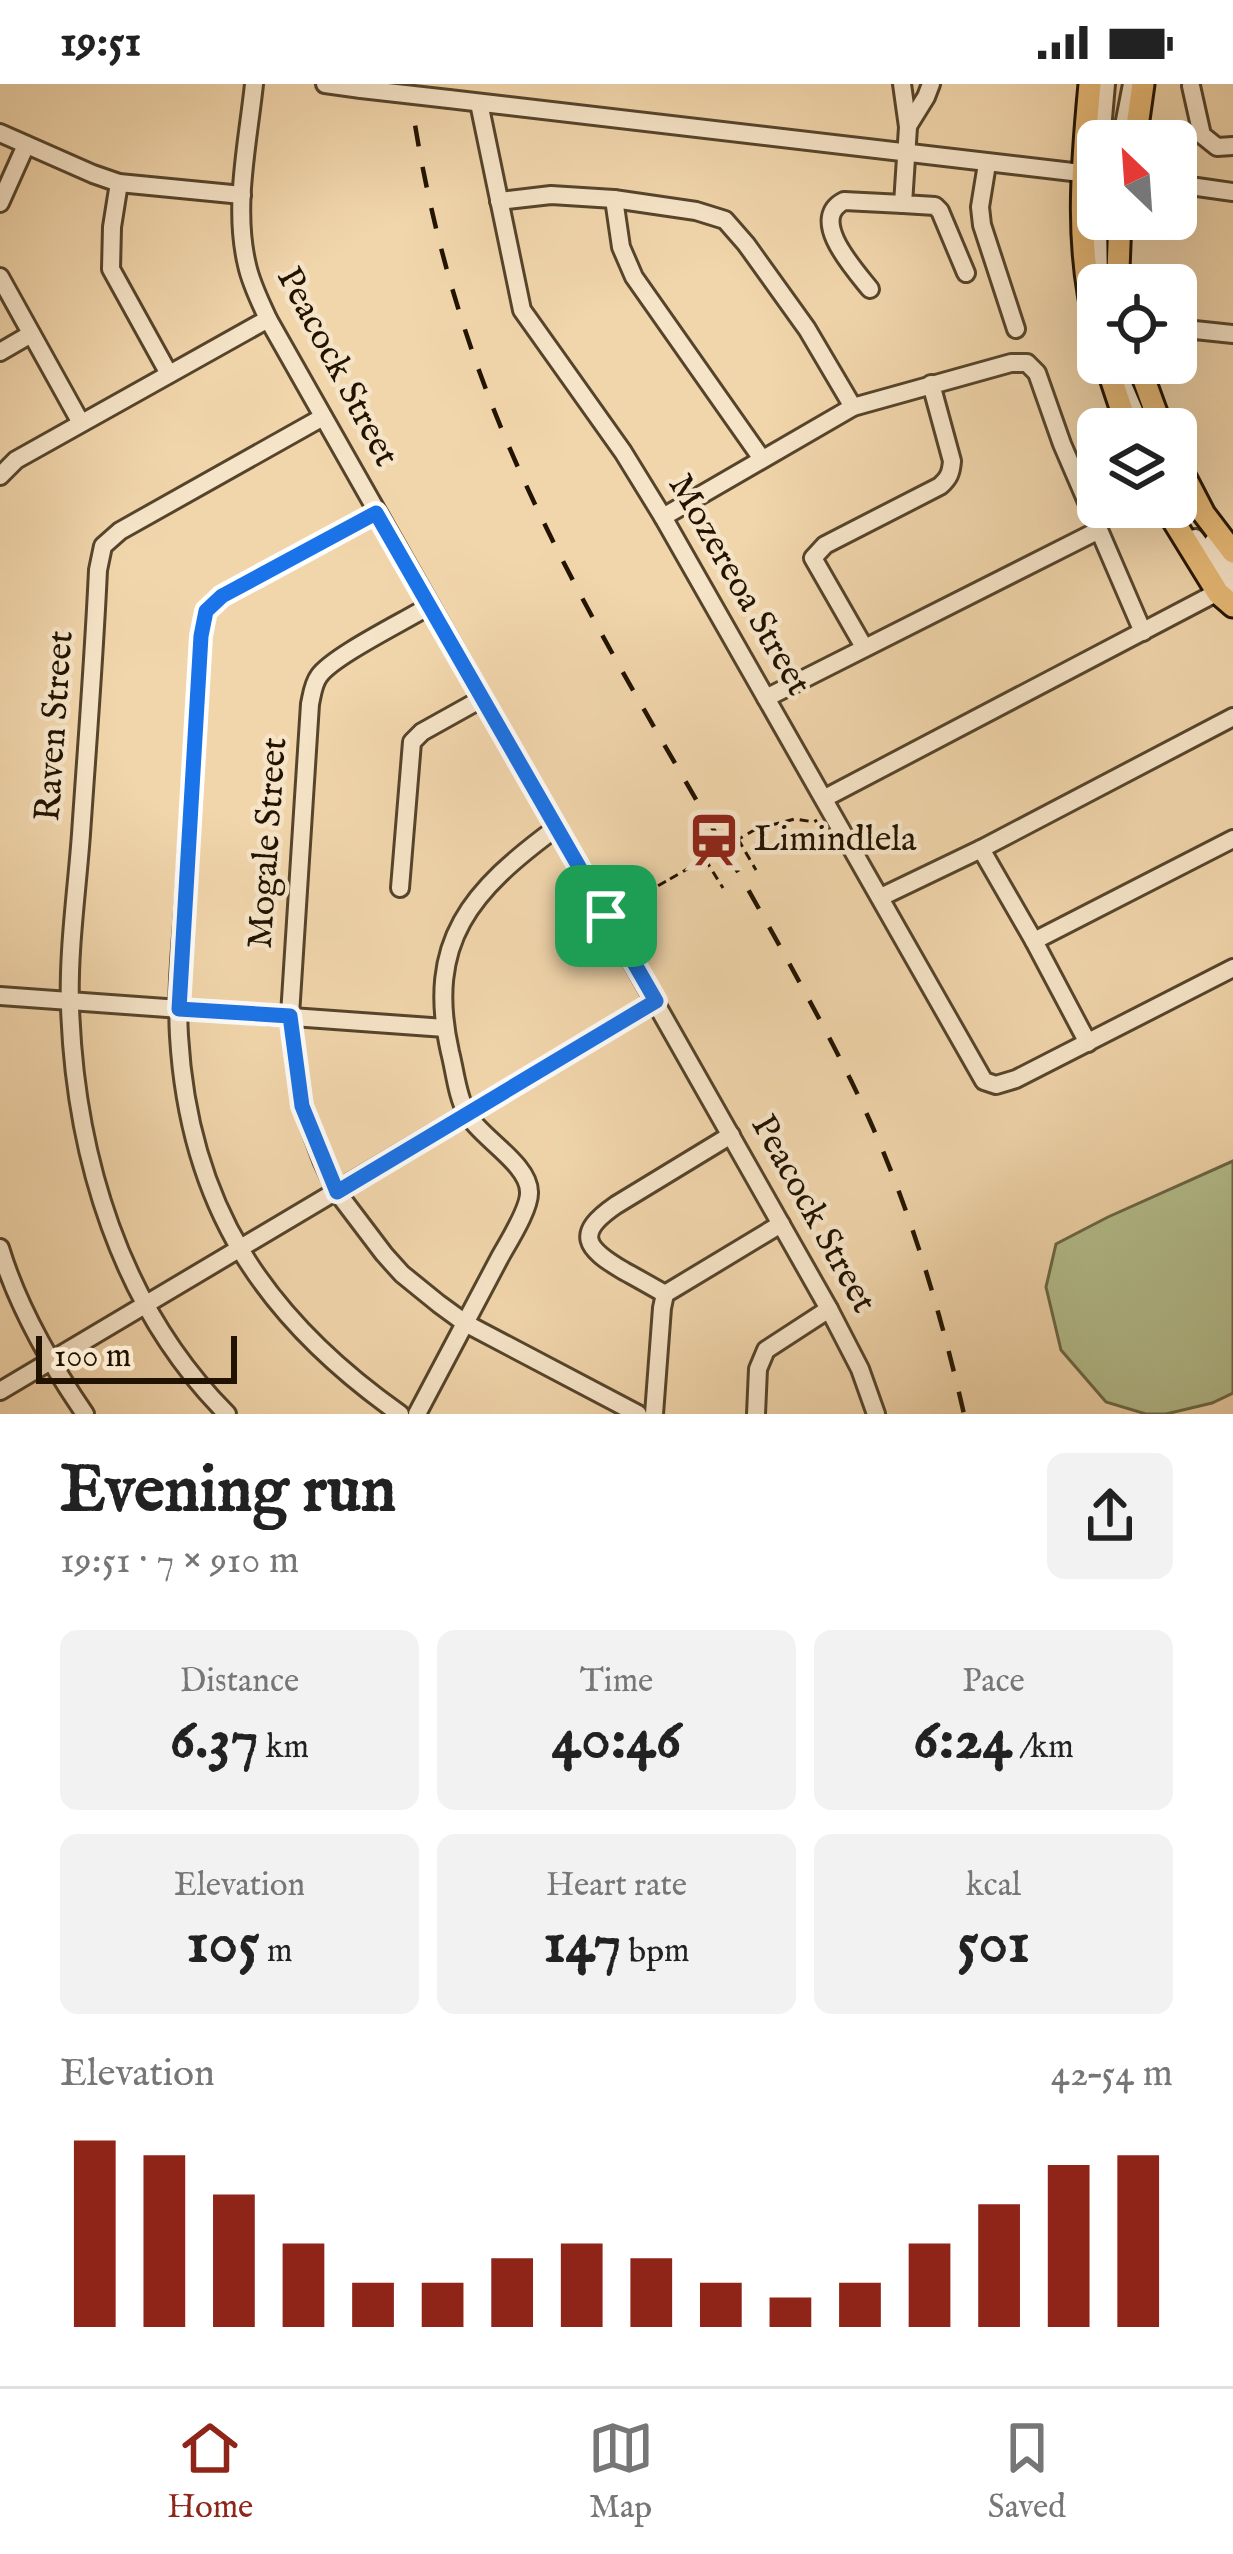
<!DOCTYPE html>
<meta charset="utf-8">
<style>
:root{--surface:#fff;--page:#f2f2f2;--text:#222;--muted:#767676;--line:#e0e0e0;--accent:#8f2418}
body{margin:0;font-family:"IM FELL English",serif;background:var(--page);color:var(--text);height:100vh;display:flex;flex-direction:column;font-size:45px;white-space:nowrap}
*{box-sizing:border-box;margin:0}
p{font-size:39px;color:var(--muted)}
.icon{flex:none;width:66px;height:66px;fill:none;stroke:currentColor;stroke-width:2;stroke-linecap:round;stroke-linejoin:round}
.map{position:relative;height:1330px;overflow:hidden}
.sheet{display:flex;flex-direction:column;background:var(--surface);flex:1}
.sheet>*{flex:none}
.needle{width:78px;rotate:335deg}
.fabs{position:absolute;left:1077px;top:36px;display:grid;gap:24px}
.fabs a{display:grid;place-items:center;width:120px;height:120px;border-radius:18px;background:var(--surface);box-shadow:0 12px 48px #0002;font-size:60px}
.scale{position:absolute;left:36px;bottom:30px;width:201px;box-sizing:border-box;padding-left:12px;border:6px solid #211300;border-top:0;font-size:33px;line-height:42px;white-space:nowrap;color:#211300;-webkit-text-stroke:9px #f6e4c8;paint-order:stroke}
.pin{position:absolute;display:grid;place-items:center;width:102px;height:102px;color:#fff;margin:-51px;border-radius:24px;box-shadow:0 6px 18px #0006}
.round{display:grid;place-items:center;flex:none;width:126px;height:126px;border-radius:18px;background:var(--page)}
.summary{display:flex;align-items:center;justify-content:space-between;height:204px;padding:0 60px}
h1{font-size:66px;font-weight:800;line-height:90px}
.metrics{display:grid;grid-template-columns:repeat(3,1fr);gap:18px;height:204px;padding:12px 60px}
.metrics div{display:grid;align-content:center;border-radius:18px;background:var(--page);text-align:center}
.metrics b{font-size:60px;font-weight:800}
.metrics small{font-size:33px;font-weight:400}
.metrics p{font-size:33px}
.chart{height:336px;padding:24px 60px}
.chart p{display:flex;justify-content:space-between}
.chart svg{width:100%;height:216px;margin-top:12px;stroke:var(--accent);stroke-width:6}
.status{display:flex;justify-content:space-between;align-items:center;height:84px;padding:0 60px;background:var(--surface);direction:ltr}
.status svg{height:33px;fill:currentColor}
.menu{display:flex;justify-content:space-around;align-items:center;height:168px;border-top:3px solid var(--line);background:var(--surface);font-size:33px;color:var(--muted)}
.menu a{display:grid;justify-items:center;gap:6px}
.menu .selected{color:var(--accent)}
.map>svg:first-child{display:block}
.green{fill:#b4be8d;stroke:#6a6846;stroke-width:3}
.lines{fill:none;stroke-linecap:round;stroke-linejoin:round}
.minor-casing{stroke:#55442b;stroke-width:22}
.major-casing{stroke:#211300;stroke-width:27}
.path{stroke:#211300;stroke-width:3;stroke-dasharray:9 6;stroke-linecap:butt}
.minor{stroke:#f6e4c8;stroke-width:16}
.major{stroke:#e8ba76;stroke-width:21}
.rail{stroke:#211300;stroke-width:4.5;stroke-dasharray:21 21;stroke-linecap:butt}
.minor-bridge-casing{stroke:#55442b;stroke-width:22;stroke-linecap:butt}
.path-bridge{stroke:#211300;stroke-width:3;stroke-dasharray:9 6;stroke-linecap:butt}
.minor-bridge{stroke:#f6e4c8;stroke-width:16}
.route-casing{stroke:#fff;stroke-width:24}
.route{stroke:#1a73e8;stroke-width:15}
.labels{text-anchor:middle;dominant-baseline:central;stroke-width:9;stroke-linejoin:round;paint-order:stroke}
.street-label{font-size:36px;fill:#211300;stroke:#f6e4c8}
.poi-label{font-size:36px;fill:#211300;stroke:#f6e4c8;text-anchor:start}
</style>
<div class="status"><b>19:51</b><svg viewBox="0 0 49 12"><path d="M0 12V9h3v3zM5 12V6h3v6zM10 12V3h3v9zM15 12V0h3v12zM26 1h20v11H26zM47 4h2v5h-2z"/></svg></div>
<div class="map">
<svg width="1233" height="1330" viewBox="0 0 1233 1330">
<rect width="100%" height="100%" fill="#f1d5ab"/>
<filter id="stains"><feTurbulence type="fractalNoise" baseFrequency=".00167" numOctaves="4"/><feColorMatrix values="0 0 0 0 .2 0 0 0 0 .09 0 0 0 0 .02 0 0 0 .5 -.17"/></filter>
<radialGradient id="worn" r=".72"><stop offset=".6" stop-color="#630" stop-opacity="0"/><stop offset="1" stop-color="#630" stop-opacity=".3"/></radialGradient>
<polygon class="green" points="1233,1077 1233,1309 1212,1319 1166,1330 1146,1330 1106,1318 1061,1266 1046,1203 1056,1160 1108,1133"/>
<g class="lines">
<defs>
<g id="minor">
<path d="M254 0C248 58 233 123 247 181 251 200 260 217 268 235L829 1225 860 1285 876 1330"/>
<polyline points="325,0 361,5"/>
<polyline points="902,0 908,43 903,120 935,122 940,127 966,189"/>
<polyline points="1191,2 1202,51 1217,63 1233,62"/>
<polyline points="449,15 1098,91"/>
<polyline points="479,19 522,226 623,368 663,433 984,997 996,1001 1016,995 1233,884"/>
<polyline points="908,42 926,13 931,0"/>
<polyline points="0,49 93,90 119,99 242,111"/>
<polyline points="1101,57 1106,0"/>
<polyline points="1121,57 1132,0"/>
<polyline points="987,80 980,123 982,141 1016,245"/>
<polyline points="119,99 112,143 111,185 169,290"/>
<polyline points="1176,100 1233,108"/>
<polyline points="614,115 621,163 634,193 762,375"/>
<polyline points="499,117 551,111 614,115 696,127 725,136 746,160 807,245 853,323"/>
<polyline points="0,119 26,61"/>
<polyline points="1098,134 1099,201"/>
<polyline points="0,193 81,339"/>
<path d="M870 205C854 185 808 135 844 117L903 120"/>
<polyline points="1176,244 1233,250"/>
<polyline points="0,268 31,250"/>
<polyline points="1121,296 1142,345"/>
<polyline points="0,392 16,376 268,235"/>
<path d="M376 429 222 512 206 527 201 552C196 634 191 716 186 798 183 849 176 901 179 952 189 1122 264 1234 400 1330"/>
<polyline points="663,433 853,323 1011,279 1027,279 1037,289 1062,360 1143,548"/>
<polyline points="1195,454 1233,505"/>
<polyline points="1213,458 1233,485"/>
<path d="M429 522C405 537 333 572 319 592 313 600 312 611 310 620L290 931 302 1022 322 1076 337 1108 384 1170 402 1190 439 1220 465 1239 638 1330"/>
<path d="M864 563 813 474 825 461 940 402C949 394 951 389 952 377L931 300"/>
<polyline points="766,614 1099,446"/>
<polyline points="825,714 1233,500"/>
<polyline points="981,765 1034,857 1088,959"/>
<polyline points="400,804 412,658 422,648 483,614"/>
<polyline points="881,813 981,765 1233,633"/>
<polyline points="1034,857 1233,755"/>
<polyline points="0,912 445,944"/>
<path d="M0 1164C18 1224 50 1279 85 1330"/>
<path d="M665 1210C651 1202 637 1194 624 1187 585 1164 574 1150 616 1121L731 1051"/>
<polyline points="0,1307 656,917"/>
<path d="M227 1330C120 1223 75 1071 70 923 68 867 77 806 81 750 87 662 94 574 98 486L103 462 120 447 323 333"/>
<path d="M417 1330C444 1278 472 1227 499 1175 507 1160 530 1125 529 1108 529 1080 481 1054 467 1030 457 1012 455 987 450 968 425 857 472 806 556 744"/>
<polyline points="654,1330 662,1224 665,1210 781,1140"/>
<polyline points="756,1330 758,1285 766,1266 829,1225"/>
</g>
<g id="major">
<path d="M1090 0C1082 84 1075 167 1098 250"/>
<polyline points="1135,57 1143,0"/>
<polyline points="1120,135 1118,186 1120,201"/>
<polyline points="1106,279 1128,345"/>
<polyline points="1138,279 1162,345"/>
<polyline points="1176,376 1204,430 1233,468"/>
<polyline points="1165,423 1218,509 1233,522"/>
</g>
</defs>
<use href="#minor" class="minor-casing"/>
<use href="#major" class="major-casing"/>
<g class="path">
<polyline points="756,745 795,735 814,738 817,736"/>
<polyline points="738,755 756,786"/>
<polyline points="705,775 723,804"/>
<polyline points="619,824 670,795"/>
</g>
<use href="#minor" class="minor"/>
<use href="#major" class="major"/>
<path class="rail" d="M409 0C427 136 465 266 521 390 596 556 696 709 783 868 813 923 844 979 870 1037 912 1131 941 1230 964 1330"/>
<defs>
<polyline id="minor-bridge" points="361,5 449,15"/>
</defs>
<use href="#minor-bridge" class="minor-bridge-casing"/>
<polyline class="path-bridge" points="670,795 756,745"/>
<use href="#minor-bridge" class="minor-bridge"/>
</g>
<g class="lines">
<defs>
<polygon id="route" points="376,429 656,917 337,1108 302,1022 290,932 179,925 201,552 206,527 222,512"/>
</defs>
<use href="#route" class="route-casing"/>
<use href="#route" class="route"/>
</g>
<defs>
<symbol id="station-bare" viewBox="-9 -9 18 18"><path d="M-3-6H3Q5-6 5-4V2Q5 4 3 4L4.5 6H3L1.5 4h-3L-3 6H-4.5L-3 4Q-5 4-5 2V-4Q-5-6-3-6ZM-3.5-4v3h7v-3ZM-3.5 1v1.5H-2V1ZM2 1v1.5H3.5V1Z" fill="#8f2418" stroke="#f6e4c8" stroke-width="2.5" paint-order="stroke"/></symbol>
</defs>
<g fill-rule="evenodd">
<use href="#station-bare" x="676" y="718" width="76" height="76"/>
</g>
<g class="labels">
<g class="street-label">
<text transform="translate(337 283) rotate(62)">Peacock Street</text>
<text transform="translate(739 501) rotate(60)">Mozereoa Street</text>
<text transform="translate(55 642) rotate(-86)">Raven Street</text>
<text transform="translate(268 759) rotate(-86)">Mogale Street</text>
<text transform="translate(813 1130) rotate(61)">Peacock Street</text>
</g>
<g class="poi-label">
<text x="754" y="756">Limindlela</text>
</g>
</g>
<rect width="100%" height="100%" filter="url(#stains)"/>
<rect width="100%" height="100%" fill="url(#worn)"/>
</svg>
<div class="fabs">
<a><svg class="needle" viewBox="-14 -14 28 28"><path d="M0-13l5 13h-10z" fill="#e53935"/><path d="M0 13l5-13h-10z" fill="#767676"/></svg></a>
<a><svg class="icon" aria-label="locate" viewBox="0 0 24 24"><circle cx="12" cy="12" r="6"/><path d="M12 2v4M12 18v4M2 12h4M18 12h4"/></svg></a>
<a><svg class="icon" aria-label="layers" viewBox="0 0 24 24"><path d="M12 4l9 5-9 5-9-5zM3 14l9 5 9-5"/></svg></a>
</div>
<div class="scale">100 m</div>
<div class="pin" style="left:606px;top:832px;background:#1e9e55"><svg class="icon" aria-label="arrive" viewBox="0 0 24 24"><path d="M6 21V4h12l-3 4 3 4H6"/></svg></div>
</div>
<section class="sheet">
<div class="summary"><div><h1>Evening run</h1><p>19:51 · 7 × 910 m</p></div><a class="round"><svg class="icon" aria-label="share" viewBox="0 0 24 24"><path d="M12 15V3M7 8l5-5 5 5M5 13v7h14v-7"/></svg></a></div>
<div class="metrics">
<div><p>Distance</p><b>6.37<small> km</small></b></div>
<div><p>Time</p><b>40:46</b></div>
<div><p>Pace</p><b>6:24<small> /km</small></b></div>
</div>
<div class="metrics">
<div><p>Elevation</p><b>105<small> m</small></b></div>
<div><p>Heart rate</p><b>147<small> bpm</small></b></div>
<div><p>kcal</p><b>501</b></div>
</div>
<div class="chart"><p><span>Elevation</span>42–54 m</p>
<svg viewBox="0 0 160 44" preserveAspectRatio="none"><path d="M5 44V6M15 44V9M25 44V17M35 44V27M45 44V35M55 44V35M65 44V30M75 44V27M85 44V30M95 44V35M105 44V38M115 44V35M125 44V27M135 44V19M145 44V11M155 44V9"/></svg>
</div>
</section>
<nav class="menu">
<a class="selected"><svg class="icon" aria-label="home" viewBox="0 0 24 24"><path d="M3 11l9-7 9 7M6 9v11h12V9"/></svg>Home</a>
<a><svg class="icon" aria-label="map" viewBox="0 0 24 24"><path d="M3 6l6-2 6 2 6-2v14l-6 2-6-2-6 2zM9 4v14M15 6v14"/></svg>Map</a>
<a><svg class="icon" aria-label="saved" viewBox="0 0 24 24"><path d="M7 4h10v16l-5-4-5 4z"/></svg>Saved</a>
</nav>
